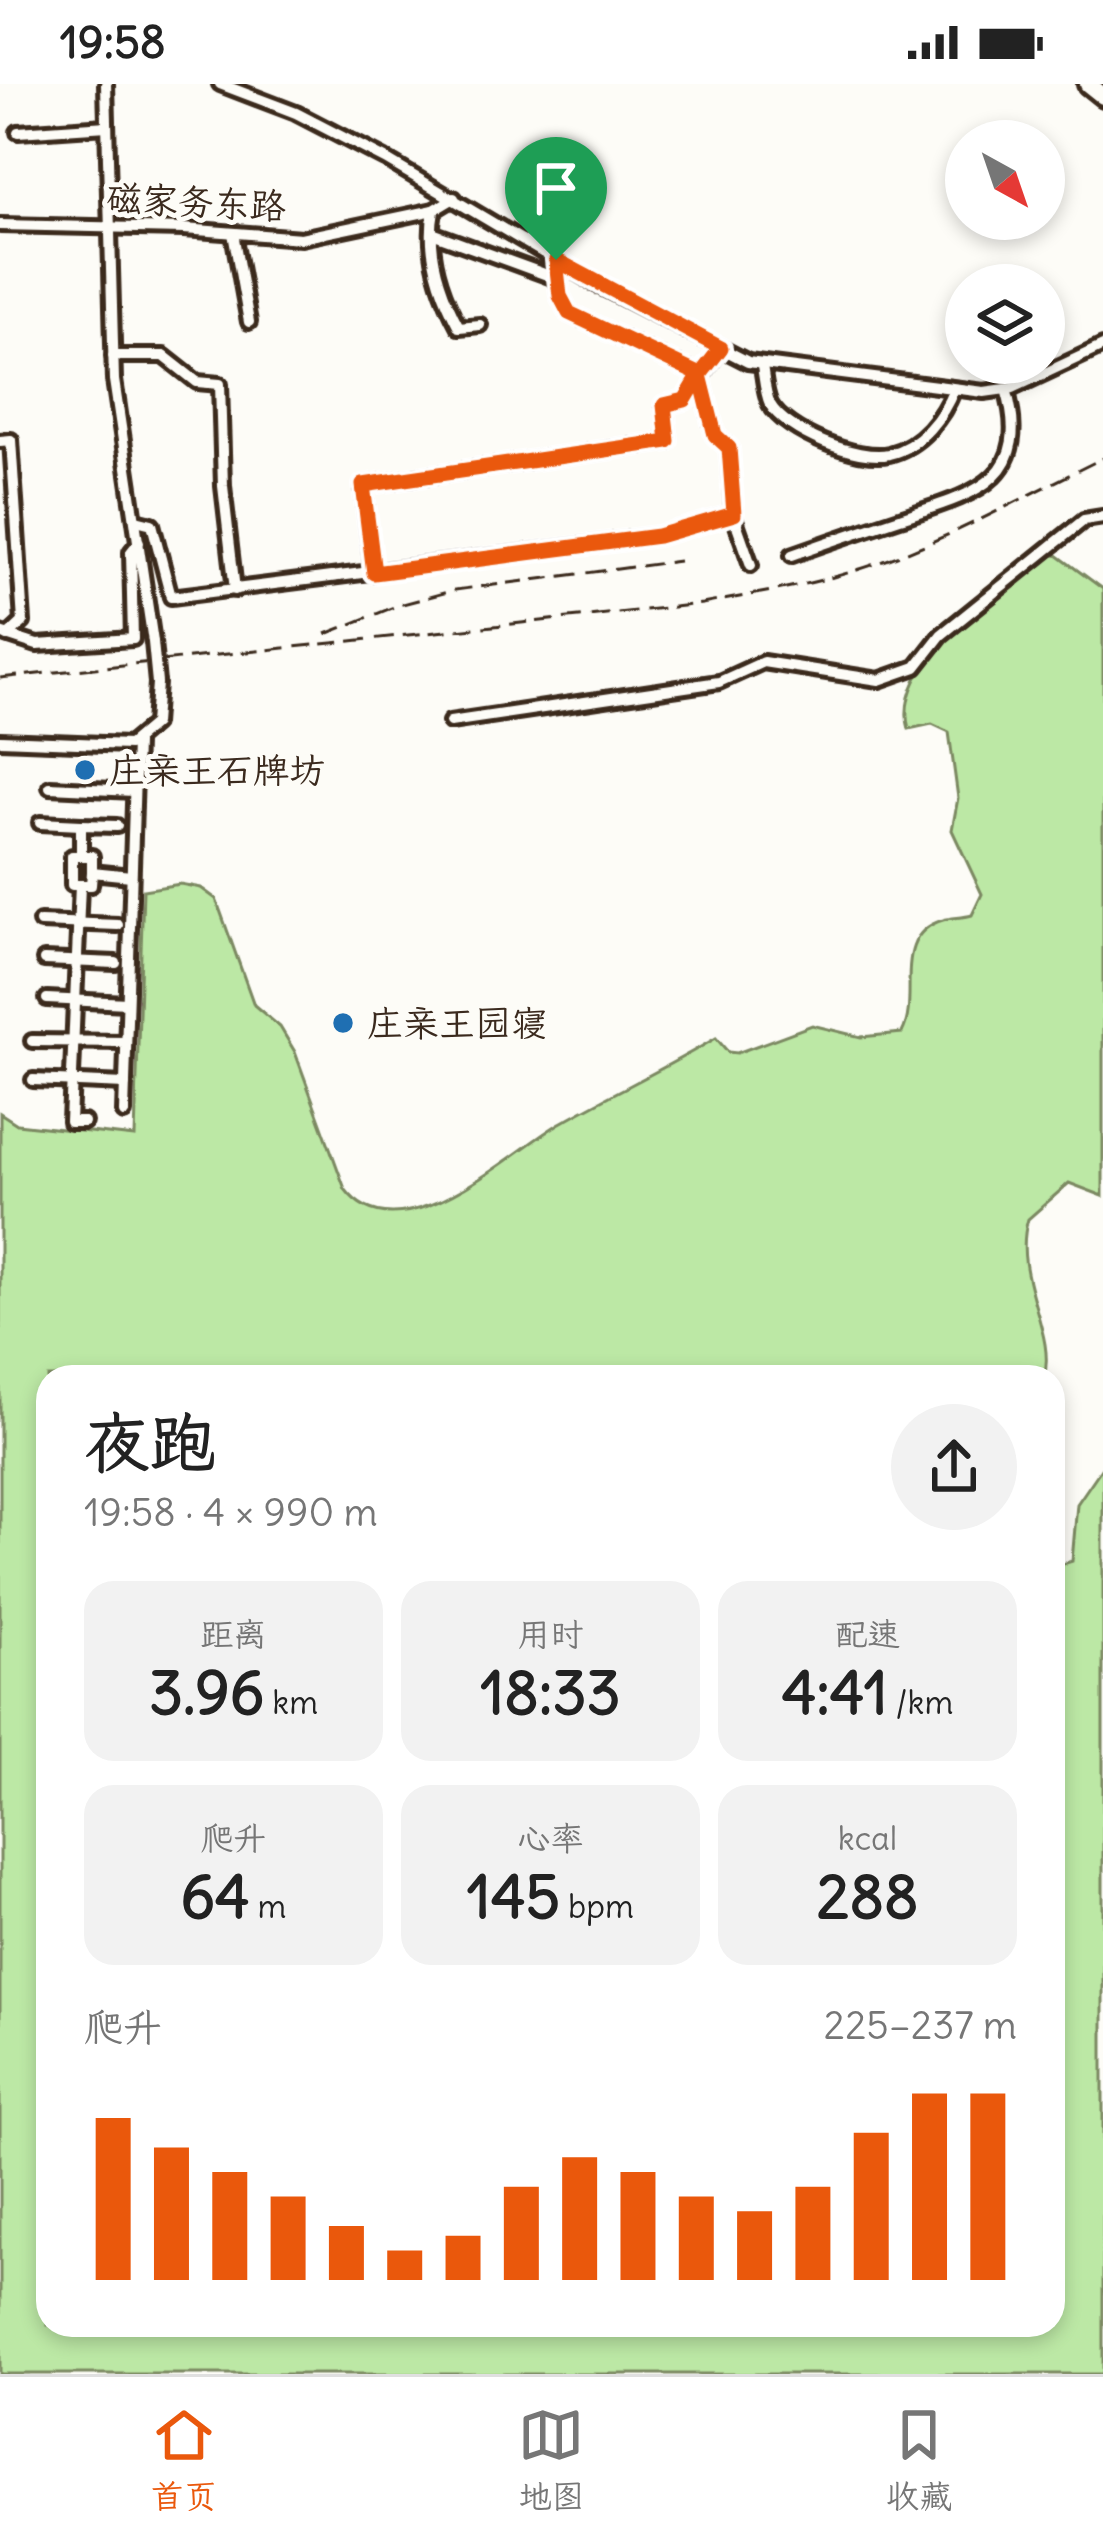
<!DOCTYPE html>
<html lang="zh">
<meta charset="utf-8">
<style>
:root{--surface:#fff;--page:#f2f2f2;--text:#222;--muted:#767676;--line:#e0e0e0;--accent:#ea580c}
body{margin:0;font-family:Delius,"LXGW WenKai TC",sans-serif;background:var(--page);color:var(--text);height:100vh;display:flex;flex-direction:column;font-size:45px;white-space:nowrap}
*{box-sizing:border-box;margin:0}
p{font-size:39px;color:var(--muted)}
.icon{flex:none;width:66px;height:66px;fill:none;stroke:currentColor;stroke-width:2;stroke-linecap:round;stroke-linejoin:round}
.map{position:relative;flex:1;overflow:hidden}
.sheet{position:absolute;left:36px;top:1281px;width:1029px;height:972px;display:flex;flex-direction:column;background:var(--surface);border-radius:36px;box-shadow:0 6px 18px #0003}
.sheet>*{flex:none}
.needle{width:78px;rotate:140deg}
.tools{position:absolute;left:945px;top:36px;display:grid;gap:24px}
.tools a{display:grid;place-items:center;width:120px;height:120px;border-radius:50%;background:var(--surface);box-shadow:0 6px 18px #0003;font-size:60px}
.pin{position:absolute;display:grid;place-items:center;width:102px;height:102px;color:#fff;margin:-123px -51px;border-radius:50% 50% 50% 0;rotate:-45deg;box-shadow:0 0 12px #0007}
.pin .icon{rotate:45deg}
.round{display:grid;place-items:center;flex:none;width:126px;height:126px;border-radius:63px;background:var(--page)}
.headline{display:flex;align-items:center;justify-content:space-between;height:204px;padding:0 48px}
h1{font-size:66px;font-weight:800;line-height:90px}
.stats{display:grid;grid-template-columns:repeat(3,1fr);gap:18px;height:204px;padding:12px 48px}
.stats div{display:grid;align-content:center;border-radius:30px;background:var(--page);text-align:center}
.stats b{font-size:60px;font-weight:800}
.stats small{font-size:33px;font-weight:400}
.stats p{font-size:33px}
.chart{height:336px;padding:24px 48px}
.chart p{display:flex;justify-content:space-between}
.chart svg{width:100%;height:216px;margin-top:12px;stroke:var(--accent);stroke-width:6}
.status{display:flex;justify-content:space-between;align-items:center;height:84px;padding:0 60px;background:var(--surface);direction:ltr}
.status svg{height:33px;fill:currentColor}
.dock{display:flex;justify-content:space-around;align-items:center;height:168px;border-top:3px solid var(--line);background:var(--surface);font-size:33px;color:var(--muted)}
.dock a{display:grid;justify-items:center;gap:6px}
.dock .selected{color:var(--accent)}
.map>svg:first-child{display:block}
.green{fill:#bce8a5;stroke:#7c8962;stroke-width:3}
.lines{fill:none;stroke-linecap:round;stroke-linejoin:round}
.minor-casing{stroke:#3b2a1e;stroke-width:20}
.highway-casing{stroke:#3b2a1e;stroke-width:26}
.minor{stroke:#fdfcf7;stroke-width:10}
.highway{stroke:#fdfcf7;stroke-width:16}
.rail{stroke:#3b2a1e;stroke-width:3;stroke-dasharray:18 9;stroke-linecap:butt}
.minor-bridge-casing{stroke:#3b2a1e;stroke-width:20;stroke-linecap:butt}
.minor-bridge{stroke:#fdfcf7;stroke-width:10}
.route-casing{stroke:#fff;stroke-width:24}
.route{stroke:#ea580c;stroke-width:15}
.poi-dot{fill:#1f6fb2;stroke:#fdfcf7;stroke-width:4.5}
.labels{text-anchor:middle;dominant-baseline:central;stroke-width:10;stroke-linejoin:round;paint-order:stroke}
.street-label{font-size:36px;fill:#3b2a1e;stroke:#fdfcf7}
.poi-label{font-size:36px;fill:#3b2a1e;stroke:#fdfcf7;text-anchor:start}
</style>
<div class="status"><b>19:58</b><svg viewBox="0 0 49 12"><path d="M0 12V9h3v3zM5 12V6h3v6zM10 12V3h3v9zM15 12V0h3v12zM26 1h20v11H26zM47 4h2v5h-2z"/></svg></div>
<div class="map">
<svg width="1103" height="2290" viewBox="0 0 1103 2290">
<rect width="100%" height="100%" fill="#fdfcf7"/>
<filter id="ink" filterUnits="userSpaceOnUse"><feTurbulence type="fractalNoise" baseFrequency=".00833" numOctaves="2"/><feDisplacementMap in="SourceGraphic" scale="24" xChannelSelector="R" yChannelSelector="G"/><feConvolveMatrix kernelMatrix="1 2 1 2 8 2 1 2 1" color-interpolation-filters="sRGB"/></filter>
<g filter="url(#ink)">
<path class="green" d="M1057 471 1103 505V1112L1069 1099 1028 1135C1011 1192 1057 1249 1044 1293H48V2241H1053V1483L1072 1477 1077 1420 1103 1382V2290H0V1029L17 1040 135 1053 143 806 180 800 201 804 216 815 254 921 280 943 295 968 345 1105C399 1178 515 1064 562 1038 613 1009 666 984 716 954L728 968 737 969 812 941 861 953 902 949C921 914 889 852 943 836 952 833 962 834 972 831L982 810 952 746 958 714 949 648 932 640 909 645C890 578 1000 509 1046 472Z"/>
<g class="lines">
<defs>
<g id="minor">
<polyline points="106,0 114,296 153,558"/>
<polyline points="220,0 296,29 385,75 596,200 748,278 984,308 1013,304 1103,262"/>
<polyline points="18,48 107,42"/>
<path d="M434 126C426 167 440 208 459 243L480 241"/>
<polyline points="0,141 184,145 301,154 434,126 454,114"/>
<polyline points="233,149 249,238"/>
<polyline points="432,149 558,195"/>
<polyline points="556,176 560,212 569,229 700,291 715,351 729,364 733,430 751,481"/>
<polyline points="113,272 164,272 197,298 220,300 223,402 235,506"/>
<path d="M762 282C764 294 765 309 770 320 785 348 858 377 889 370 921 362 943 333 954 305"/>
<polyline points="0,357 11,356 23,538 8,552"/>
<polyline points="136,436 152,440 171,513 658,452 733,430"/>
<path d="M792 471C828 458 864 446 900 434 970 411 1034 398 1006 305"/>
<polyline points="373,489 363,401 668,357 664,321 685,316 721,264"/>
<polyline points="0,549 37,561 133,555 131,468 139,458"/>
<polyline points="450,638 719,598 763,578 879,596 916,583 941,551 1084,436 1103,433"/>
<polyline points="0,656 129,661 154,640 157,599"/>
<polyline points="50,703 134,707"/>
<polyline points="40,739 81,741"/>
<polyline points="81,772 81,741 117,742"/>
<polyline points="92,788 92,772 72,772 72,801 91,801 92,788 131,792"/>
<polyline points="80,801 70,1038 84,1038"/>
<polyline points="40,838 118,841"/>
<polyline points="44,876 116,879"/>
<polyline points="47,915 127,919"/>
<polyline points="32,957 126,958"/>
<polyline points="33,996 125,1000"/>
<polyline points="124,1029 136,659"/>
</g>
<polyline id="highway" points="1088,0 1103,12"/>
</defs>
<use href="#minor" class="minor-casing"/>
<use href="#highway" class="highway-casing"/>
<use href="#minor" class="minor"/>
<use href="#highway" class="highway"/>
<g class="rail">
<polyline points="326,550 399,521 455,506 679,477"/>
<path d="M0 594 702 520C754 510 807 502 857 486 943 459 1023 413 1103 374"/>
</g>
<defs>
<polyline id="minor-bridge" points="153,558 157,599"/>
</defs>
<use href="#minor-bridge" class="minor-bridge-casing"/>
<use href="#minor-bridge" class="minor-bridge"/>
</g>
</g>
<g class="lines" filter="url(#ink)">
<defs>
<polyline id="route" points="556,176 560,212 569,229 700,291 685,316 664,321 668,357 363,401 374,489 658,452 734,430 729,364 715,351 700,291 721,264 556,176"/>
</defs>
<use href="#route" class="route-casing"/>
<use href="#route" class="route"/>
</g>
<g class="poi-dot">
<circle cx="85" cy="686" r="12"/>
<circle cx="343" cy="939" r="12"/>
</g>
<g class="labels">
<g class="street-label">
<text transform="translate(196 118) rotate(3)">磁家务东路</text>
</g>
<g class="poi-label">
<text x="109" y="686">庄亲王石牌坊</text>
<text x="367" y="939">庄亲王园寝</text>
</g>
</g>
</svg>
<div class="tools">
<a><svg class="needle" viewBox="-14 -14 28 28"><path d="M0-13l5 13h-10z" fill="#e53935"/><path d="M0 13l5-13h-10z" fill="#767676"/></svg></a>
<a><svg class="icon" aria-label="layers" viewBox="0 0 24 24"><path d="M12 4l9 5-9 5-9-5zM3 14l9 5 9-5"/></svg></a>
</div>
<div class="pin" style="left:556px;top:176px;background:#1e9e55"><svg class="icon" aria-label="arrive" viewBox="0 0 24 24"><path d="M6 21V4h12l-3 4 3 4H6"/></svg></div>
<section class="sheet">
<div class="headline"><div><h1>夜跑</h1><p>19:58 · 4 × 990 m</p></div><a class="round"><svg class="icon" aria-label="share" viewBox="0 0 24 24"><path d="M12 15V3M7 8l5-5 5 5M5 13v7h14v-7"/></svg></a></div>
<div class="stats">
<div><p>距离</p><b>3.96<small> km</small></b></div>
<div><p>用时</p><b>18:33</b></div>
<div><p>配速</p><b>4:41<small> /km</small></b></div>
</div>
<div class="stats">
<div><p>爬升</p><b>64<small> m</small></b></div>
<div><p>心率</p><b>145<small> bpm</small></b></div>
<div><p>kcal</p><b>288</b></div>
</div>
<div class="chart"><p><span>爬升</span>225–237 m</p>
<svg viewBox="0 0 160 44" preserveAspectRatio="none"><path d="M5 44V11M15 44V17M25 44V22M35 44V27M45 44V33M55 44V38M65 44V35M75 44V25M85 44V19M95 44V22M105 44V27M115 44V30M125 44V25M135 44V14M145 44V6M155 44V6"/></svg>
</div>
</section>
</div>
<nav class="dock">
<a class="selected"><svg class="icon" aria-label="home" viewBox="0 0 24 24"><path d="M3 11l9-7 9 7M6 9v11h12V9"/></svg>首页</a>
<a><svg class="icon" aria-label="map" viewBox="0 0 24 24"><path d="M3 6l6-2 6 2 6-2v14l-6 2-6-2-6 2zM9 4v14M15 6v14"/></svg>地图</a>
<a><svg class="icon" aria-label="saved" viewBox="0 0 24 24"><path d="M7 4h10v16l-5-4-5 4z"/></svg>收藏</a>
</nav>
